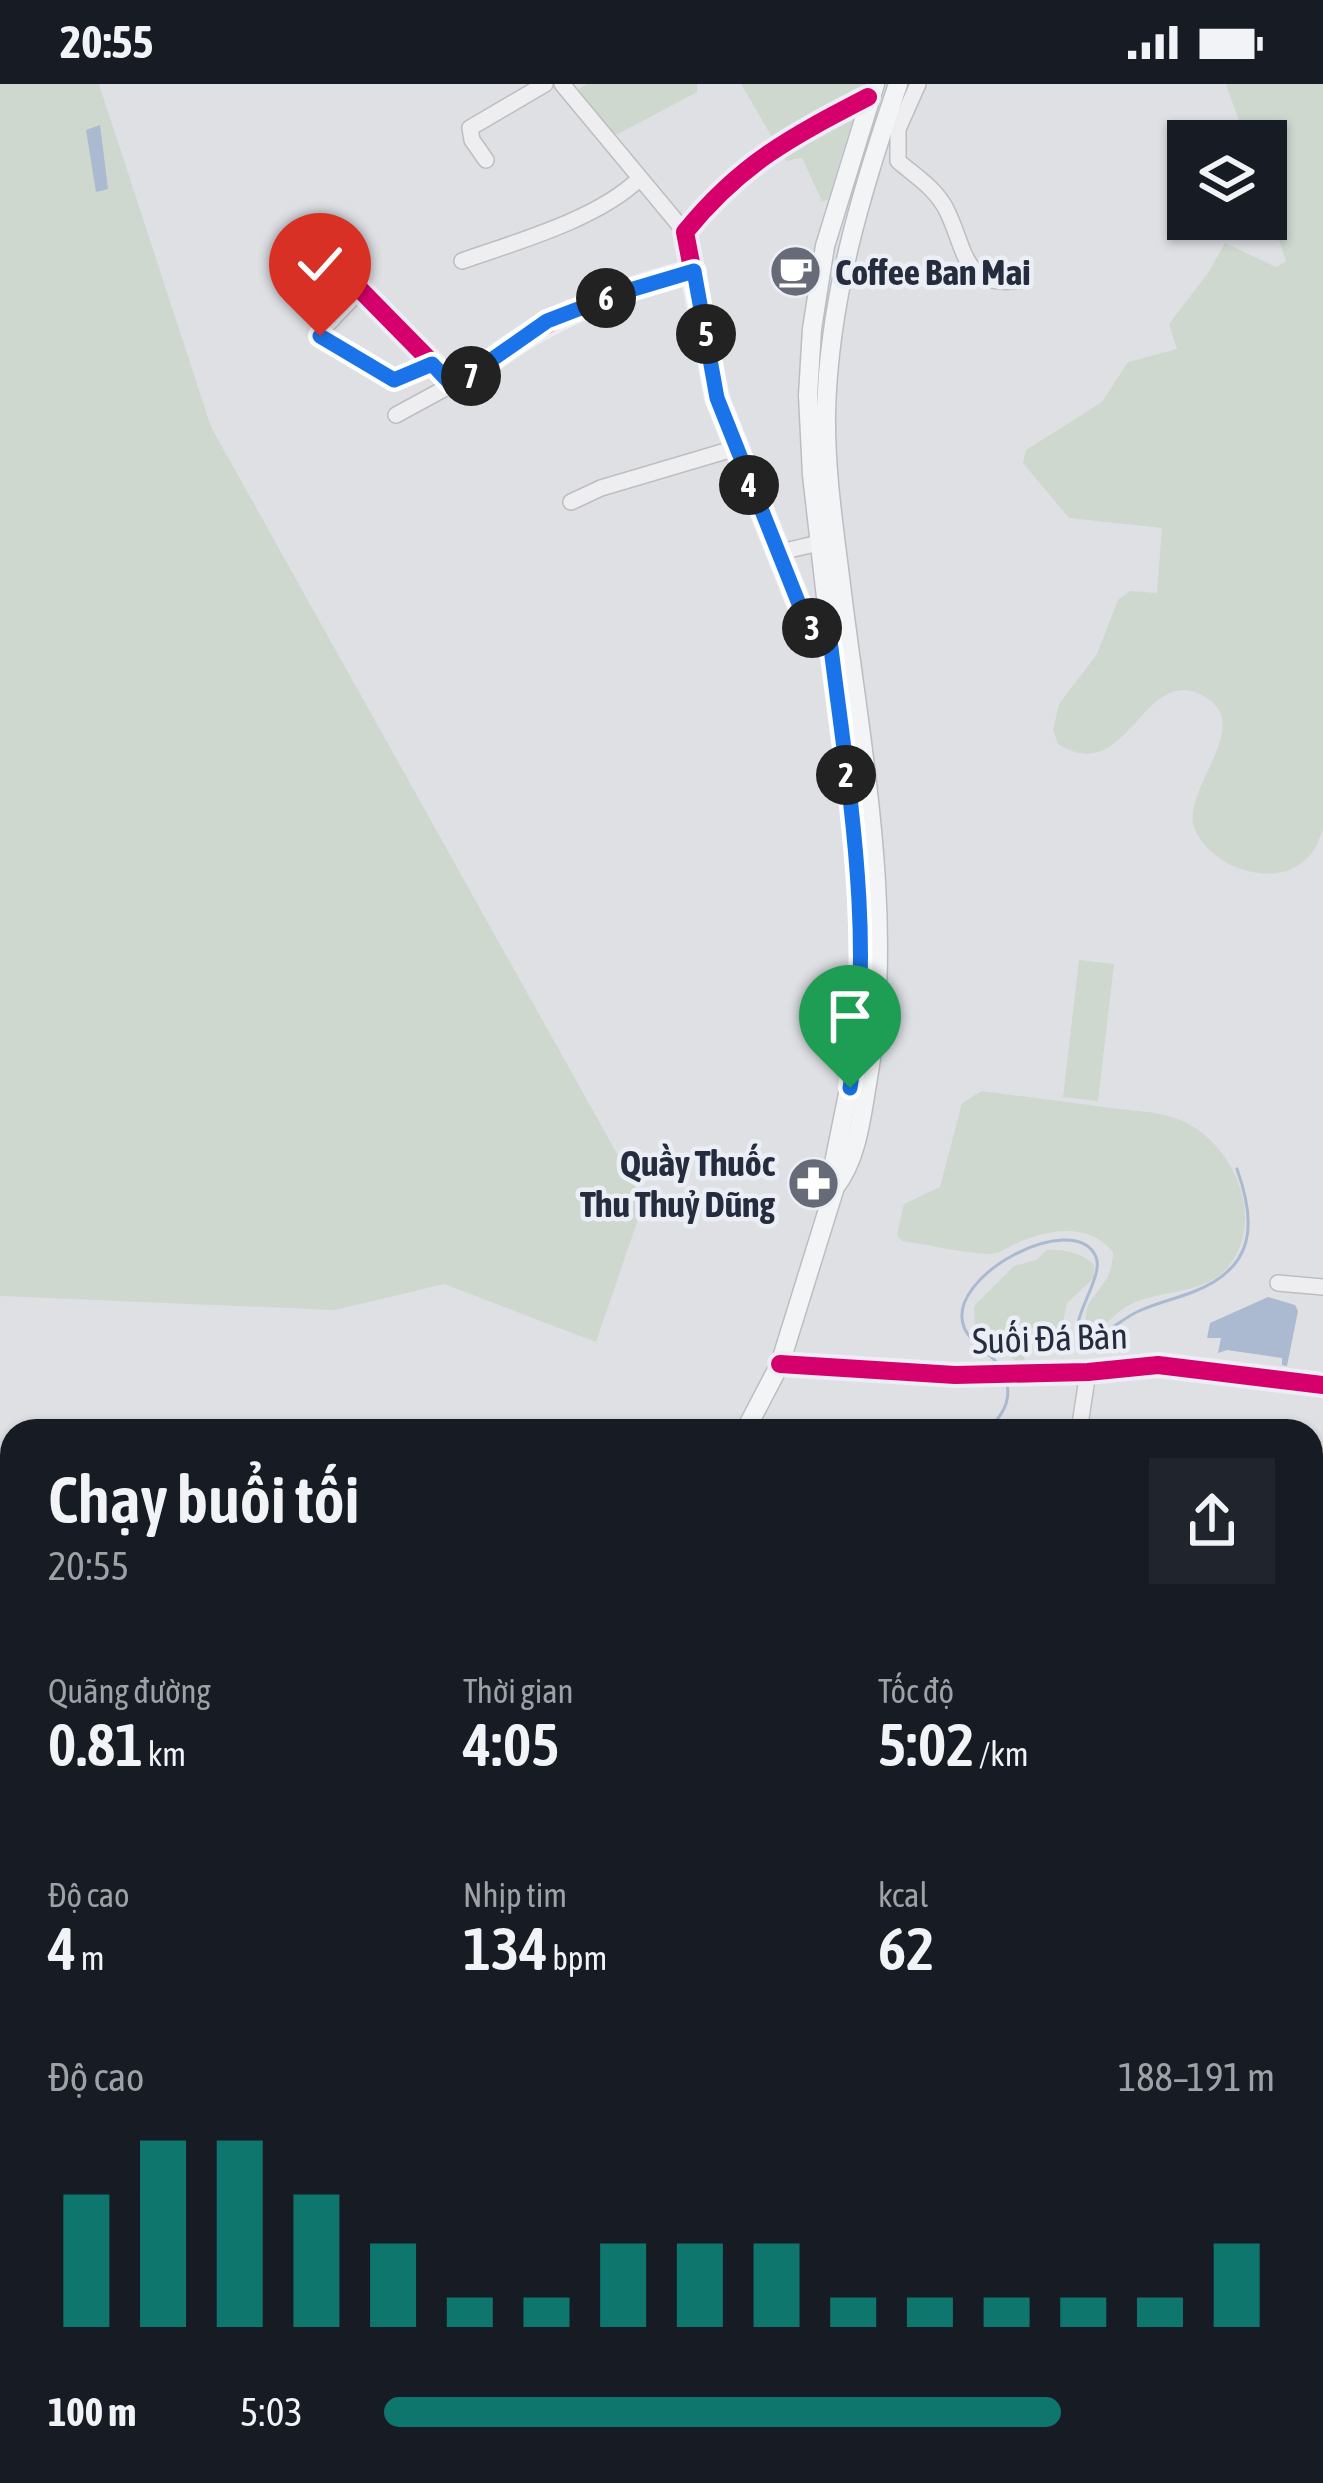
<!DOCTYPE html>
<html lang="vi">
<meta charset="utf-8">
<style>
:root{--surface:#171b24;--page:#20242c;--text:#f1f3f6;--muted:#9ea1a6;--accent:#0f766e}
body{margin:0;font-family:"Asap Condensed",sans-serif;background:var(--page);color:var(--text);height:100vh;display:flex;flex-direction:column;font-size:45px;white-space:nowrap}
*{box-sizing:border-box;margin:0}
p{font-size:39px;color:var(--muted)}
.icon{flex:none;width:66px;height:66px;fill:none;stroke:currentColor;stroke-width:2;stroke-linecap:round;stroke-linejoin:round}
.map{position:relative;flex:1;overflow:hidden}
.details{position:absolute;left:0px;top:1335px;width:1323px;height:1065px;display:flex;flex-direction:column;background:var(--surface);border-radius:36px 36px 0 0;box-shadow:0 3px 9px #0004}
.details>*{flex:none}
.controls{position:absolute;left:1167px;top:36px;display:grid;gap:24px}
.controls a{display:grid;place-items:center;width:120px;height:120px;border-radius:0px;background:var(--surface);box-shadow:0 3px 9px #0004;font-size:60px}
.pin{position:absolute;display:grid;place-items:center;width:102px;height:102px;color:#fff;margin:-123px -51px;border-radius:50% 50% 50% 0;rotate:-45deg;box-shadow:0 0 12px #0007}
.pin .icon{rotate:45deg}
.km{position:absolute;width:60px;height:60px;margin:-30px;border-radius:50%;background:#222;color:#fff;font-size:33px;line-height:60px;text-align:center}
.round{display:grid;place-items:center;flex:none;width:126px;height:126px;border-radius:0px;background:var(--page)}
.overview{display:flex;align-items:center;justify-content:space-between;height:204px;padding:0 48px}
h1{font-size:66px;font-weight:600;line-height:90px}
.metrics{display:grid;grid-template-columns:repeat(3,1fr);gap:18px;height:204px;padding:12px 48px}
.metrics div{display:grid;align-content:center}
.metrics b{font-size:60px;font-weight:600}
.metrics small{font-size:33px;font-weight:400}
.metrics p{font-size:33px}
.chart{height:336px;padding:24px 48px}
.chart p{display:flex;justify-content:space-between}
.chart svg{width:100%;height:216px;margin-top:12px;stroke:var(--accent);stroke-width:6}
ul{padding:0 48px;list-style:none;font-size:39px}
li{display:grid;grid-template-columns:192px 144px 1fr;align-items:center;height:90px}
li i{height:30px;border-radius:15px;background:var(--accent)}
.status{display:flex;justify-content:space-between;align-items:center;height:84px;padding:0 60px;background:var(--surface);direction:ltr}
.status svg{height:33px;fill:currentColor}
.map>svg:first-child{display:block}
.green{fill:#ced8cf}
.water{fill:#abbad0}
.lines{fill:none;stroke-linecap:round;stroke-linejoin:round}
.stream{stroke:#abbad0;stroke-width:3}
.river{stroke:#abbad0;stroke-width:18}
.minor-casing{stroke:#bdbec2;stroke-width:18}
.major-casing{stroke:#babdc2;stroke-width:21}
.minor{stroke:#eeeef1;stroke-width:15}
.major{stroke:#f3f4f5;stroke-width:18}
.cycleway-casing{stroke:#ebeef4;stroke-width:26}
.cycleway{stroke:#d6006c;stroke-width:18}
.route-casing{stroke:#fff;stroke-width:24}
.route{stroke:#1a73e8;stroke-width:15}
.labels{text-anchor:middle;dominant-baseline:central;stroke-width:9;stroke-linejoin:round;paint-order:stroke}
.poi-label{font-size:36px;font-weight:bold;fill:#252c3d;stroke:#ebeef4;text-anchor:start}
.street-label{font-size:36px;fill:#252c3d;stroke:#ebeef4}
</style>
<div class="status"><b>20:55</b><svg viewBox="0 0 49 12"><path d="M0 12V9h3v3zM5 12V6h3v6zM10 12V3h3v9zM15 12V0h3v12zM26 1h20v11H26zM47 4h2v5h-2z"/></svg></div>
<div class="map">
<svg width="1323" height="2399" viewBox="0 0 1323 2399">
<rect width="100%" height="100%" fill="#dfe0e4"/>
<g class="green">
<polygon points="0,0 99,0 211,343 644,1118 596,1258 444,1200 335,1226 0,1212"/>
<polygon points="587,0 697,0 697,8 618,50 612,50 580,10 579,5"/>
<polygon points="741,0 871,0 851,41 828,116 822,117 802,74 786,77"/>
<path d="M1226 0H1323V745C1320 752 1317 763 1311 770 1281 808 1213 786 1195 746 1178 708 1256 642 1205 613 1142 576 1130 705 1058 660L1053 646 1059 620 1097 570 1118 516 1130 507 1157 509 1162 444 1069 434 1023 379 1026 366 1102 318 1128 278 1177 265 1169 240 1208 189 1225 159 1276 183 1286 177 1266 117V57H1246Z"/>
<polygon points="1079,876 1114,880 1098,1017 1063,1013"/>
<path d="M982 1007C1025 1013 1068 1018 1111 1024 1131 1027 1155 1027 1175 1034 1229 1052 1266 1128 1232 1178 1207 1215 1153 1203 1123 1225 1108 1235 1113 1239 1093 1244L1086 1237C1083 1209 1113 1206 1113 1168 1088 1138 1048 1145 1015 1160 1006 1164 999 1170 989 1170 960 1169 931 1161 902 1157L897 1151 904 1120 940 1103 962 1019Z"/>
<path d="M1047 1166C1062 1165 1084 1169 1094 1181V1194L1067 1219 1059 1258 1047 1263 1037 1256 1033 1244 1018 1247 1025 1278 1022 1282 975 1245 974 1222 1014 1182 1036 1176Z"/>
</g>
<g class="water">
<polygon points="100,41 108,105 96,108 86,46"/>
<polygon points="1268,1213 1295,1221 1298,1227 1287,1282 1282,1281 1282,1274 1227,1266 1218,1269 1221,1254 1207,1254 1210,1239"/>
</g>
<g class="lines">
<g class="stream">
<path d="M1002 1284C991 1270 970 1259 964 1243 944 1192 1075 1124 1096 1173 1103 1189 1080 1222 1077 1243L1089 1253C1110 1249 1121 1235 1139 1227 1156 1219 1175 1215 1193 1208 1255 1184 1257 1141 1237 1085"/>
<path d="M987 1347C1001 1332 1011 1320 1007 1299"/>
<polyline points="1311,1852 1311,1874"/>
</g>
<polyline class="river" points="0,2357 12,2357"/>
<defs>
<g id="minor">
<polyline points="562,0 685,148"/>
<path d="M918 0 898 45V77C915 92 933 102 945 123 967 164 960 206 1023 196"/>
<polyline points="486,76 472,56 470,44 545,0"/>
<path d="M462 177C516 158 598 135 639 95"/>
<path d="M335 180 453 300 466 297C535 236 607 210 694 187"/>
<polyline points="360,206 320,248 322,255 394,295 432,280"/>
<polyline points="396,331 453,300"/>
<polyline points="571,418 601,404 736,364"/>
<polyline points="776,469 819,459"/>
<path d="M830 556 809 542 803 530 717 314 685 148C741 79 791 53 868 13"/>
<polyline points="1278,1199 1323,1203"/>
<polyline points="780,1280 955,1291 1088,1288 1158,1281 1323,1301"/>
<polyline points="1079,1347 1088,1288"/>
<polyline points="0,1537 12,1545"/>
<polyline points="1311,1964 1314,1927 1323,1903"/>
<polyline points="0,1997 12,2021"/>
<polyline points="1311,2312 1323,2310"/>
<polyline points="1311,2386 1323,2385"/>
<polyline points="524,2399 527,2388"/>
<polyline points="911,2399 911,2388"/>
</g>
<g id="major">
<path d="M835 1103C857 1075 861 1035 867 1000 896 834 861 666 841 501 834 444 825 386 826 328 829 214 861 108 898 0"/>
<polyline points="745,1347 780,1280 835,1103 834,1079 858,960 862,876 860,811 812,391 808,311 812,245 825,162 875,0"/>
<polyline points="0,1842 12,1836"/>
</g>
</defs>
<use href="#minor" class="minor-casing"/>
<use href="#major" class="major-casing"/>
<use href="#minor" class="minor"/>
<use href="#major" class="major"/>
<defs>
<g id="cycleway">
<path d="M335 180 453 300 466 297C535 236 607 210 694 187"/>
<path d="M830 556 809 542 803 530 717 314 685 148C741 79 791 53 868 13"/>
<polyline points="780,1280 955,1291 1088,1288 1158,1281 1323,1301"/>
</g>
</defs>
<use href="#cycleway" class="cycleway-casing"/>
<use href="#cycleway" class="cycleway"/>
</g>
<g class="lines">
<defs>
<path id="route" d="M320 252 394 296 432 280 449 298 457 300 547 237 620 209 694 187 717 314 803 530 809 542 830 556C848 704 876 855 850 1004"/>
</defs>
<use href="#route" class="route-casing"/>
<use href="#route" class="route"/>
</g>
<defs>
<symbol id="cafe-disc" viewBox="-11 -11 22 22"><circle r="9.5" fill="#666b77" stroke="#ebeef4"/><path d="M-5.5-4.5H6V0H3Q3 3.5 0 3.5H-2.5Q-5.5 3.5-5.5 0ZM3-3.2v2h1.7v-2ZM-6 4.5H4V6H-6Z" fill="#fff"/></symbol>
<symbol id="pharmacy-disc" viewBox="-11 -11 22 22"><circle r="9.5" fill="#666b77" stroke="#ebeef4"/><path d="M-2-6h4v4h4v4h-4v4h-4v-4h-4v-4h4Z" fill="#fff"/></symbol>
</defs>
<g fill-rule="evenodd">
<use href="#cafe-disc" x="766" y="158" width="59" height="59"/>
<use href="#pharmacy-disc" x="784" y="1070" width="59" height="59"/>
</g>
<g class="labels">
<g class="poi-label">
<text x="835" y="188">Coffee Ban Mai</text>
<text x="775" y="1079" text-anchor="end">Quầy Thuốc<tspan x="775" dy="41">Thu Thuỷ Dũng</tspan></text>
</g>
<g class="street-label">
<text transform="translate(1050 1254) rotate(-2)">Suối Đá Bàn</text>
</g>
</g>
</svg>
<div class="controls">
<a><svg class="icon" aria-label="layers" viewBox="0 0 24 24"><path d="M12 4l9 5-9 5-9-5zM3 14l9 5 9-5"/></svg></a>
</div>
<div class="pin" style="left:850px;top:1004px;background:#1e9e55"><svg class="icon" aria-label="arrive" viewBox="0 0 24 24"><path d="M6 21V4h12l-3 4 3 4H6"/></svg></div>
<div class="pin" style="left:320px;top:252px;background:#d93025"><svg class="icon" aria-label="check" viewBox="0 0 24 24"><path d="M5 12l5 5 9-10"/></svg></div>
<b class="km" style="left:846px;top:691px">2</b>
<b class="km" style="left:812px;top:544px">3</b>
<b class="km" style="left:749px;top:401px">4</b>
<b class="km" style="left:706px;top:250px">5</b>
<b class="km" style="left:606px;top:214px">6</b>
<b class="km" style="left:471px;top:292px">7</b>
<section class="details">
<div class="overview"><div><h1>Chạy buổi tối</h1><p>20:55</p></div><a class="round"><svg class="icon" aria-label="share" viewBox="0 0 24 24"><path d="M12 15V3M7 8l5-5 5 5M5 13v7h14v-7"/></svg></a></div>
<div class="metrics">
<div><p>Quãng đường</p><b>0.81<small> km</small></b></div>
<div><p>Thời gian</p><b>4:05</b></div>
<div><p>Tốc độ</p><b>5:02<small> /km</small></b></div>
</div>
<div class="metrics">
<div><p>Độ cao</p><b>4<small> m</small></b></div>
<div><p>Nhịp tim</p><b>134<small> bpm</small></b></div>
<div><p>kcal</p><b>62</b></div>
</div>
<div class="chart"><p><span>Độ cao</span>188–191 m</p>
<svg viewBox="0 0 160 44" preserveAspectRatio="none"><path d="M5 44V17M15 44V6M25 44V6M35 44V17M45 44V27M55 44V38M65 44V38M75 44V27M85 44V27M95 44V27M105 44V38M115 44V38M125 44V38M135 44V38M145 44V38M155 44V27"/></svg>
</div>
<ul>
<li><b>100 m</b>5:03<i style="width:76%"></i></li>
</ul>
</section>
</div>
